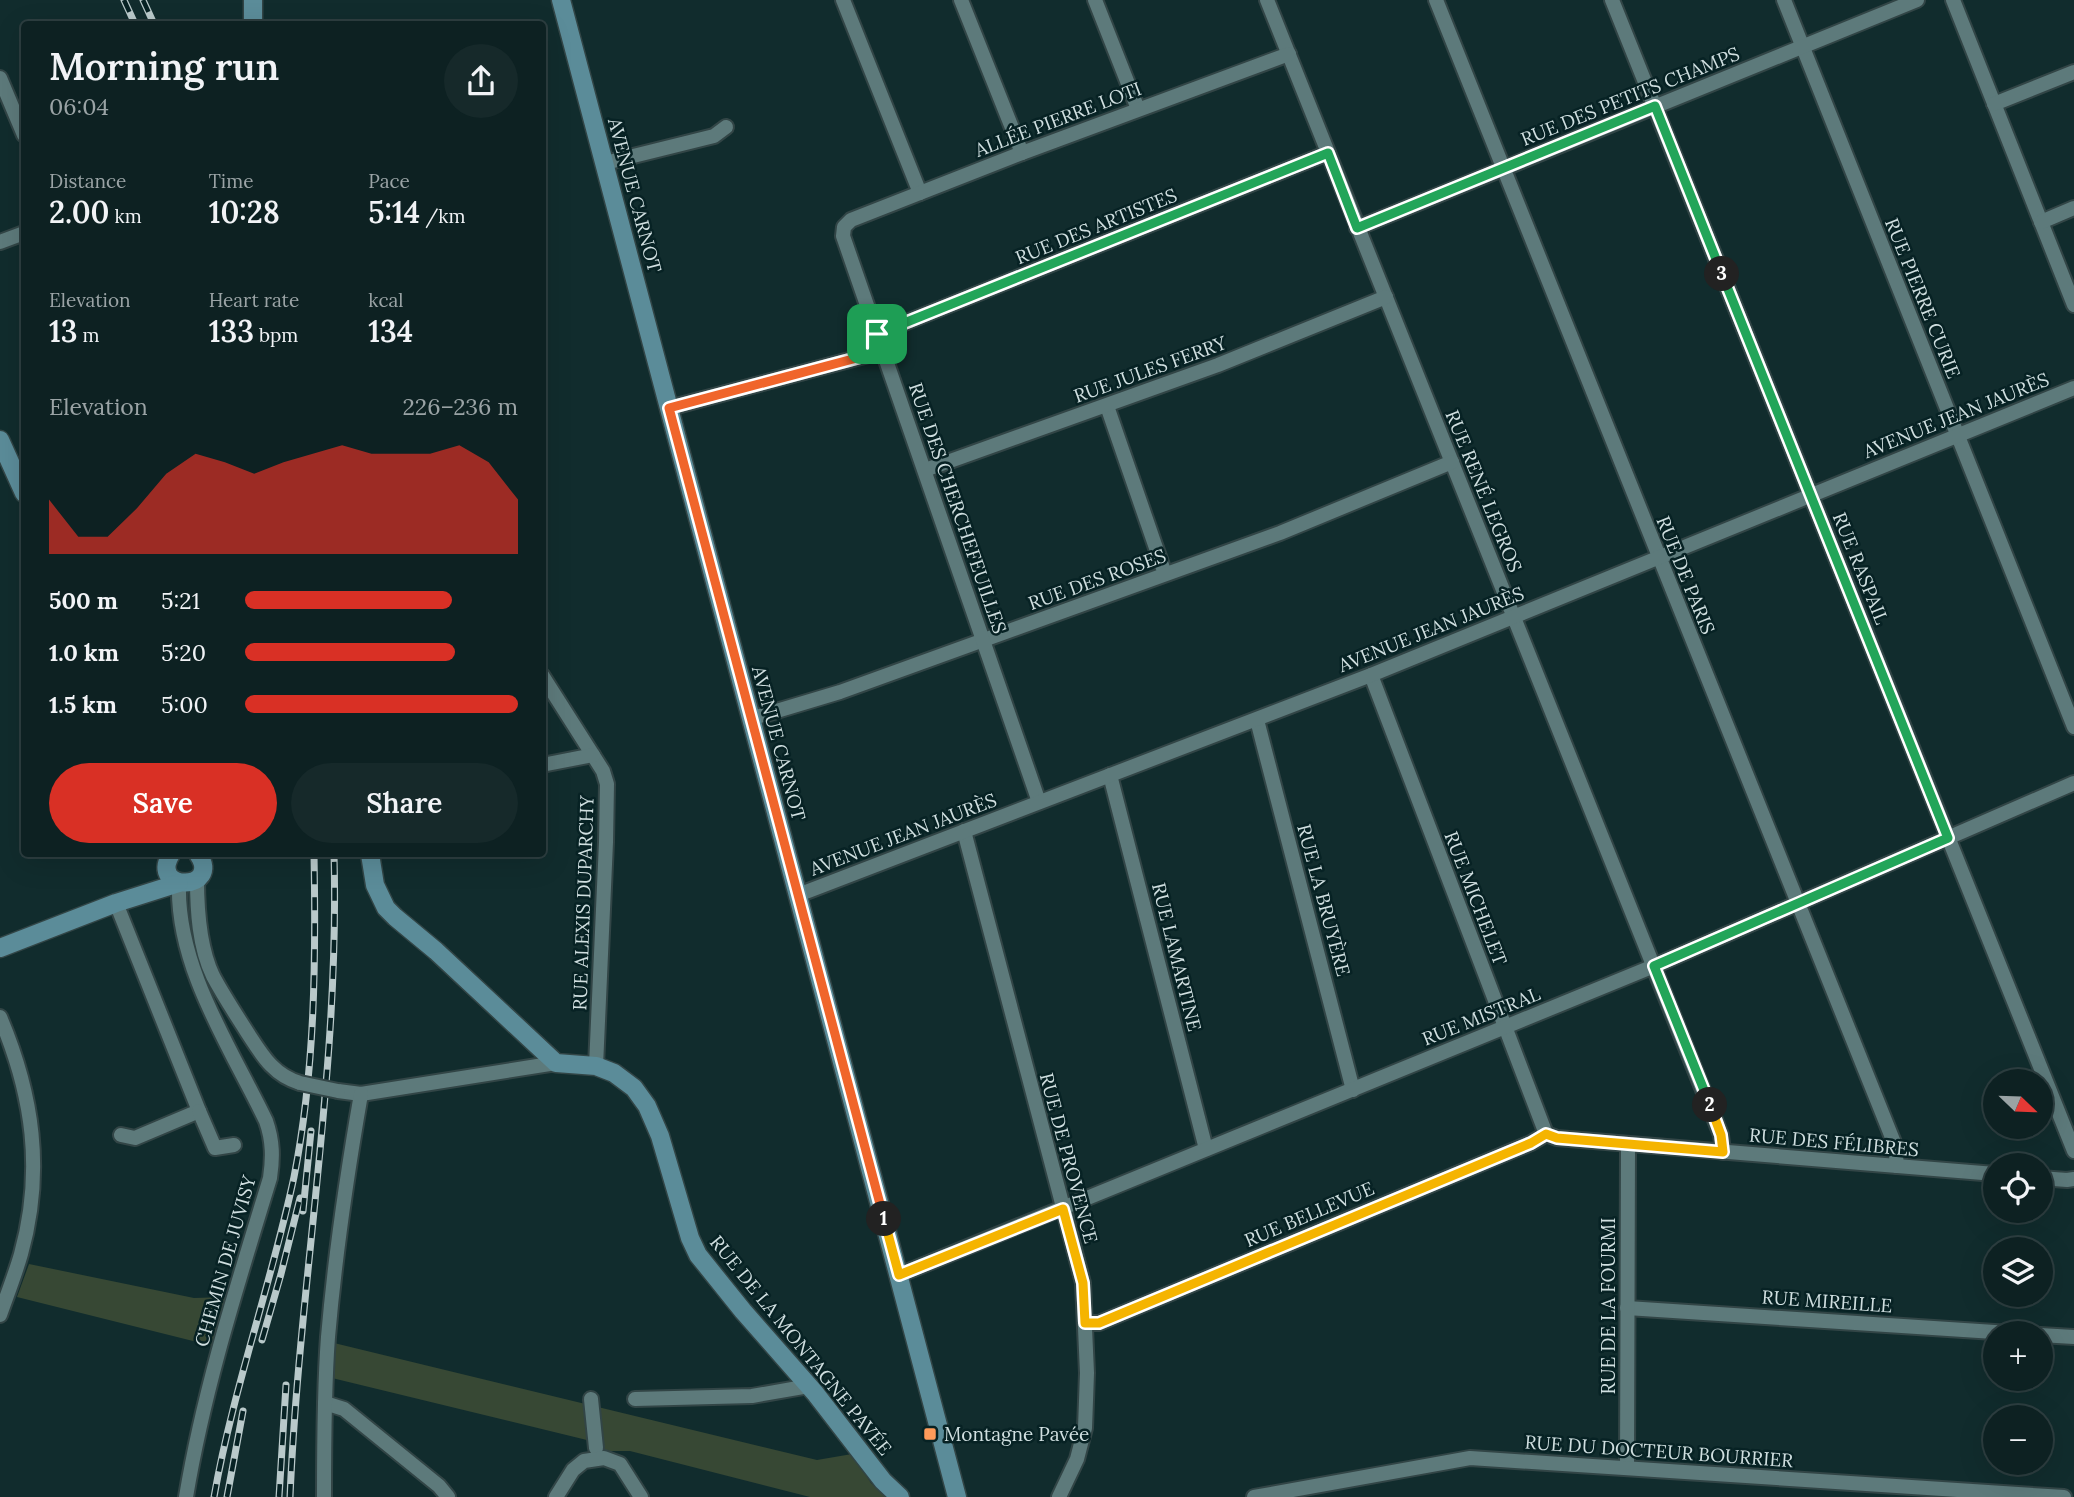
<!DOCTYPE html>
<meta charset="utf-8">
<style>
:root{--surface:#0d2122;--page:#16292a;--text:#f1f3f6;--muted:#9aa3a5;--line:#2d3e40;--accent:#d93025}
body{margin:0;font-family:Lora,serif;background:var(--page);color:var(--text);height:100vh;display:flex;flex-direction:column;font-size:26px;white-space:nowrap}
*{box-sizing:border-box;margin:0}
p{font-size:23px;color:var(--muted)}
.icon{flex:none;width:38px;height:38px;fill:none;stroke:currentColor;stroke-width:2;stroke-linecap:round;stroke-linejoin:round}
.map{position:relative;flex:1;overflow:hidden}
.sheet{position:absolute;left:21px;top:21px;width:525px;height:836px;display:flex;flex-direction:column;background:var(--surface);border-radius:7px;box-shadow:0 7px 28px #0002,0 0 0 2px var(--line)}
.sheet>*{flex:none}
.needle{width:46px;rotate:113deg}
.buttons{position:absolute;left:1983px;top:1069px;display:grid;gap:14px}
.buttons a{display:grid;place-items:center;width:70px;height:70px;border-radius:50%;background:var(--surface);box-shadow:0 7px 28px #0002,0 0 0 2px var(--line);font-size:35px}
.pin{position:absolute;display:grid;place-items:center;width:60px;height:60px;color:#fff;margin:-30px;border-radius:14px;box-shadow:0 4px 10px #0006}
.km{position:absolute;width:35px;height:35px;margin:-18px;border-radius:50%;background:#222;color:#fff;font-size:19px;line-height:35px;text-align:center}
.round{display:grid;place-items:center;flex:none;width:74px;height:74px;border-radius:37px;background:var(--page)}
.head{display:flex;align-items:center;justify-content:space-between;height:119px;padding:0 28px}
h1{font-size:38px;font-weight:600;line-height:52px}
.figures{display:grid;grid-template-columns:repeat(3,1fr);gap:10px;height:119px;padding:7px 28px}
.figures div{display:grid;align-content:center}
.figures b{font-size:30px;font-weight:600}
.figures small{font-size:19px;font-weight:400}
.figures p{font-size:19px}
.chart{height:196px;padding:14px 28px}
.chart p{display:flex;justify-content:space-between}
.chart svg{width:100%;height:126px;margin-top:7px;fill:var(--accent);opacity:.7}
.cta{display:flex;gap:14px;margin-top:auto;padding:14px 28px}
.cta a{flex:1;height:80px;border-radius:42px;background:var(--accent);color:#fff;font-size:28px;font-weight:600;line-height:80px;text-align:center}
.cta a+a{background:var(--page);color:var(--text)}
ul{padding:0 28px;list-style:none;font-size:23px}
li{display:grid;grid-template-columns:112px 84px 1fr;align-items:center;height:52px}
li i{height:18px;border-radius:9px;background:var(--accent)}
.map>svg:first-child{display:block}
.green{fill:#374834}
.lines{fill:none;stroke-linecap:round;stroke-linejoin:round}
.street-casing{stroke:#324546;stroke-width:18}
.secondary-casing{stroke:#324546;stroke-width:21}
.street{stroke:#5d7a7b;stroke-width:14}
.secondary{stroke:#5b8c99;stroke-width:18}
.rail-casing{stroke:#b9c9ca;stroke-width:7}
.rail{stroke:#072224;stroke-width:4.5;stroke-dasharray:13;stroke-linecap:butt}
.street-bridge-casing{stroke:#324546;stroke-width:18;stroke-linecap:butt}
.street-bridge{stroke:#5d7a7b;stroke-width:14}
.split-1-casing{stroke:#fff;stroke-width:14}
.split-2-casing{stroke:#fff;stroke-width:14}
.split-3-casing{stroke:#fff;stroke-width:14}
.split-4-casing{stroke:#fff;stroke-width:14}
.split-1{stroke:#f0652b;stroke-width:9}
.split-2{stroke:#f5b400;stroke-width:9}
.split-3{stroke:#22a559;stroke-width:9}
.split-4{stroke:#22a559;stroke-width:9}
.poi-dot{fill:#ff9b5a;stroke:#072224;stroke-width:2.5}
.labels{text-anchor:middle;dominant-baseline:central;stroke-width:5;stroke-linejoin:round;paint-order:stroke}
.street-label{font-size:19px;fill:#d0dfe0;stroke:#072224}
.poi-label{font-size:19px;fill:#d0dfe0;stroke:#072224;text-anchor:start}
</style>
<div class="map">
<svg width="2074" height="1497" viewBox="0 0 2074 1497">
<rect width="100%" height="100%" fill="#112c2d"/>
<g class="green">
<polygon points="29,1264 194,1298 227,1297 213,1346 17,1297"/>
<polygon points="334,1343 817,1460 852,1454 871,1483 887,1497 810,1497 630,1451 597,1451 595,1442 332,1378"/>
</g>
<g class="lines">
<defs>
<g id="street">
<polyline points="843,0 920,193"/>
<polyline points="961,0 1022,153"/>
<polyline points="1095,0 1138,109"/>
<polyline points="1267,0 1721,1135 1723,1152"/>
<polyline points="1436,0 1895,1145 1897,1166"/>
<polyline points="1612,0 2074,1151"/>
<polyline points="1784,0 2074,727"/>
<polyline points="1953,0 2074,305"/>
<polyline points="0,78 24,135"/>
<polyline points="1994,104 2074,72"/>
<polyline points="605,163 714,136 726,127"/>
<polyline points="2041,222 2074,208"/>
<polyline points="1357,228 1917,0"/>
<polyline points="0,242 24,233"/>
<polyline points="877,334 1328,153"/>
<polyline points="1107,406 1165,574"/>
<polyline points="669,408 883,351"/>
<polyline points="925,470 1218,365 1386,297"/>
<polyline points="542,675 603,771 607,784 606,842 596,1066"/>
<polyline points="1371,675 1546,1134"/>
<polyline points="750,719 840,692 1280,533 1452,462"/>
<polyline points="1257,720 1353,1090"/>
<polyline points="542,765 593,755"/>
<polyline points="1110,775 1206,1149"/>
<polyline points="1039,802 843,236 844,227 851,220 1022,153 1289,54"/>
<polyline points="964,831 1083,1283 1087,1373 1085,1428 1077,1459 1059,1497"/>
<path d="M197 879C197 910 199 947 213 976 223 995 235 1013 247 1032 262 1055 273 1075 300 1083"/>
<path d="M179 883C176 967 231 1048 266 1121 273 1141 273 1158 270 1178 238 1283 204 1388 186 1497"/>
<polyline points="798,895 1371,675 2074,388"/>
<polyline points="116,903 199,1111 135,1138 121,1135"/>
<path d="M0 1017C33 1095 44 1171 21 1254 15 1275 7 1295 0 1315"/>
<polyline points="338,1091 361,1094 556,1063"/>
<polyline points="199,1111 215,1148 234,1145"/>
<polyline points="1546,1134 1557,1138 1995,1174"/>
<polyline points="2040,1178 2067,1180 2074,1179"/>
<polyline points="899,1275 1654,966 2074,783"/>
<polyline points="1627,1308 2025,1334"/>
<polyline points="1085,1323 1099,1323 1531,1143 1546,1134"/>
<polyline points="2040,1335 2074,1337"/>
<polyline points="591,1399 596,1448"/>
<polyline points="635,1399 752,1396 809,1386"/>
<polyline points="325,1403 344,1409 439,1486 448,1497"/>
<polyline points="1627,1468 1628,1145"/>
<path d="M324 1497C324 1444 324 1390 328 1337 335 1256 347 1174 361 1094"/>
<polyline points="556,1497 573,1470 584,1461 604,1458 620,1464 641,1497"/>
<polyline points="1254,1497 1470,1458 2064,1497"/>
</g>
<g id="secondary">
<polyline points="253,0 253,24"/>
<polyline points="561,0 957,1497"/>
<polyline points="0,440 24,493"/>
<path d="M171 854C148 893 223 891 198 854"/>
<polyline points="370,854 375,885 386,908 395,917 436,951 556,1063 596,1066 614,1073 634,1088 647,1106 660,1136 690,1238 698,1255 743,1311 815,1393 883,1481 900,1497"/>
<polyline points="0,948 116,903 179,883"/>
</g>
</defs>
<use href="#street" class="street-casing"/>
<use href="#secondary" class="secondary-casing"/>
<use href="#street" class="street"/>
<use href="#secondary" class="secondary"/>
<defs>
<g id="rail">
<polyline points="124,0 135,24"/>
<polyline points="143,0 154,24"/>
<polyline points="303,1211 311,1131"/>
<polyline points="262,1340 281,1274 300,1198"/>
<path d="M214 1497C233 1389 271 1285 294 1177 315 1071 316 962 314 854"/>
<polyline points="227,1497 243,1411"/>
<polyline points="279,1497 286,1385"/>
<path d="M290 1497C299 1282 340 1070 334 854"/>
</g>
</defs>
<use href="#rail" class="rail-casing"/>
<use href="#rail" class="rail"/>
<defs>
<polyline id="street-bridge" points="300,1083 338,1091"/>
</defs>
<use href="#street-bridge" class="street-bridge-casing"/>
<use href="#street-bridge" class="street-bridge"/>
</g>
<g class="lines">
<defs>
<polyline id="split-1" points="877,334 883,351 669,408 884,1219"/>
<polyline id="split-2" points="884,1219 899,1275 1063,1209 1083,1283 1085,1323 1099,1323 1531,1143 1546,1134 1557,1138 1723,1152 1721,1135 1710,1105"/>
<polyline id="split-3" points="1710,1105 1654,966 1948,838 1722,274"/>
<polyline id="split-4" points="877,334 1328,153 1357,228 1655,106 1722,274"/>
</defs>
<use href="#split-1" class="split-1-casing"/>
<use href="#split-2" class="split-2-casing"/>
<use href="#split-3" class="split-3-casing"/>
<use href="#split-4" class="split-4-casing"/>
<use href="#split-1" class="split-1"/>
<use href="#split-2" class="split-2"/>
<use href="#split-3" class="split-3"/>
<use href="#split-4" class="split-4"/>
</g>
<rect class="poi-dot" x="923" y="1427" width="14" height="14" rx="3.5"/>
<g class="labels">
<g class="street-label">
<text transform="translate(1630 96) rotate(-22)">RUE DES PETITS CHAMPS</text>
<text transform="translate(1058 119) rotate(-21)">ALLÉE PIERRE LOTI</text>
<text transform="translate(635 195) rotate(75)">AVENUE CARNOT</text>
<text transform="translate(1096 226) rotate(-22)">RUE DES ARTISTES</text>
<text transform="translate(1923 298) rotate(68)">RUE PIERRE CURIE</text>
<text transform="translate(1150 369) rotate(-20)">RUE JULES FERRY</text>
<text transform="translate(1956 415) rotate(-22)">AVENUE JEAN JAURÈS</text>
<text transform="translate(1484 491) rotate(68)">RUE RENÉ LEGROS</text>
<text transform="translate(958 508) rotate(71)">RUE DES CHERCHEFEUILLES</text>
<text transform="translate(1861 568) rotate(68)">RUE RASPAIL</text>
<text transform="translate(1686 575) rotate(68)">RUE DE PARIS</text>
<text transform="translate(1097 579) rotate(-20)">RUE DES ROSES</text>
<text transform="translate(1431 629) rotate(-22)">AVENUE JEAN JAURÈS</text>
<text transform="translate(779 743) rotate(75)">AVENUE CARNOT</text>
<text transform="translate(903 834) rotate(-21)">AVENUE JEAN JAURÈS</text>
<text transform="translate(1476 898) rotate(69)">RUE MICHELET</text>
<text transform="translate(1324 900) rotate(75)">RUE LA BRUYÈRE</text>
<text transform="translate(583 903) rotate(-88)">RUE ALEXIS DUPARCHY</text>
<text transform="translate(1177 957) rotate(76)">RUE LAMARTINE</text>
<text transform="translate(1481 1016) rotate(-22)">RUE MISTRAL</text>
<text transform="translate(1834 1142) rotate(5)">RUE DES FÉLIBRES</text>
<text transform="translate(1069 1158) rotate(75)">RUE DE PROVENCE</text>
<text transform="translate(1309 1214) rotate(-23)">RUE BELLEVUE</text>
<text transform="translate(225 1261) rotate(-74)">CHEMIN DE JUVISY</text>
<text transform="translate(1827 1301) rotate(4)">RUE MIREILLE</text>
<text transform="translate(1608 1306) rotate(-90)">RUE DE LA FOURMI</text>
<text transform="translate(801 1345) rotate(51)">RUE DE LA MONTAGNE PAVÉE</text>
<text transform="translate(1659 1451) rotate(4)">RUE DU DOCTEUR BOURRIER</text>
</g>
<g class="poi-label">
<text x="944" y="1434">Montagne Pavée</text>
</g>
</g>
</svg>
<div class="buttons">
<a><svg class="needle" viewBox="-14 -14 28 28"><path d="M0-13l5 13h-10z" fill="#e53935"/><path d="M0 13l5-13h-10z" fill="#9aa3a5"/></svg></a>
<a><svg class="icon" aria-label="locate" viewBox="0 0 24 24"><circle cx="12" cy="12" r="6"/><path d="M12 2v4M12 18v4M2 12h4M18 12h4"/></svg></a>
<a><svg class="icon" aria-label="layers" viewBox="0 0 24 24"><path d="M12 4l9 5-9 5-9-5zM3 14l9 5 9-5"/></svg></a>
<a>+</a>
<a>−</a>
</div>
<div class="pin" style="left:877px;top:334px;background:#1e9e55"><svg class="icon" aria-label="arrive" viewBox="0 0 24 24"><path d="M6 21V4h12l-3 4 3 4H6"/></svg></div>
<b class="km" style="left:884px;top:1219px">1</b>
<b class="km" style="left:1710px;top:1105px">2</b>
<b class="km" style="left:1722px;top:274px">3</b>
<section class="sheet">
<div class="head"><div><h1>Morning run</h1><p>06:04</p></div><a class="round"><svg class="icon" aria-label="share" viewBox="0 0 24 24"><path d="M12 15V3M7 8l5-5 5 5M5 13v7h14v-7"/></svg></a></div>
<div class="figures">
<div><p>Distance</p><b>2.00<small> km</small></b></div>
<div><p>Time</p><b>10:28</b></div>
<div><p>Pace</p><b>5:14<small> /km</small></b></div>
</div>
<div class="figures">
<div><p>Elevation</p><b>13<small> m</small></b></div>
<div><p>Heart rate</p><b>133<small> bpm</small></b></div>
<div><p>kcal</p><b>134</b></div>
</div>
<div class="chart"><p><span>Elevation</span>226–236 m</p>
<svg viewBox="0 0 160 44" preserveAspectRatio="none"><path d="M0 44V25L10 38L20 38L30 28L40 16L50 9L60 12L70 16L80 12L90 9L100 6L110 9L120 9L130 9L140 6L150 12L160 25V44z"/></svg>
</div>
<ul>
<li><b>500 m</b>5:21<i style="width:76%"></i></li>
<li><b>1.0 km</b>5:20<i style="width:77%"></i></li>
<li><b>1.5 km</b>5:00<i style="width:100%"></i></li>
</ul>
<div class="cta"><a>Save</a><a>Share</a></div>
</section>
</div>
